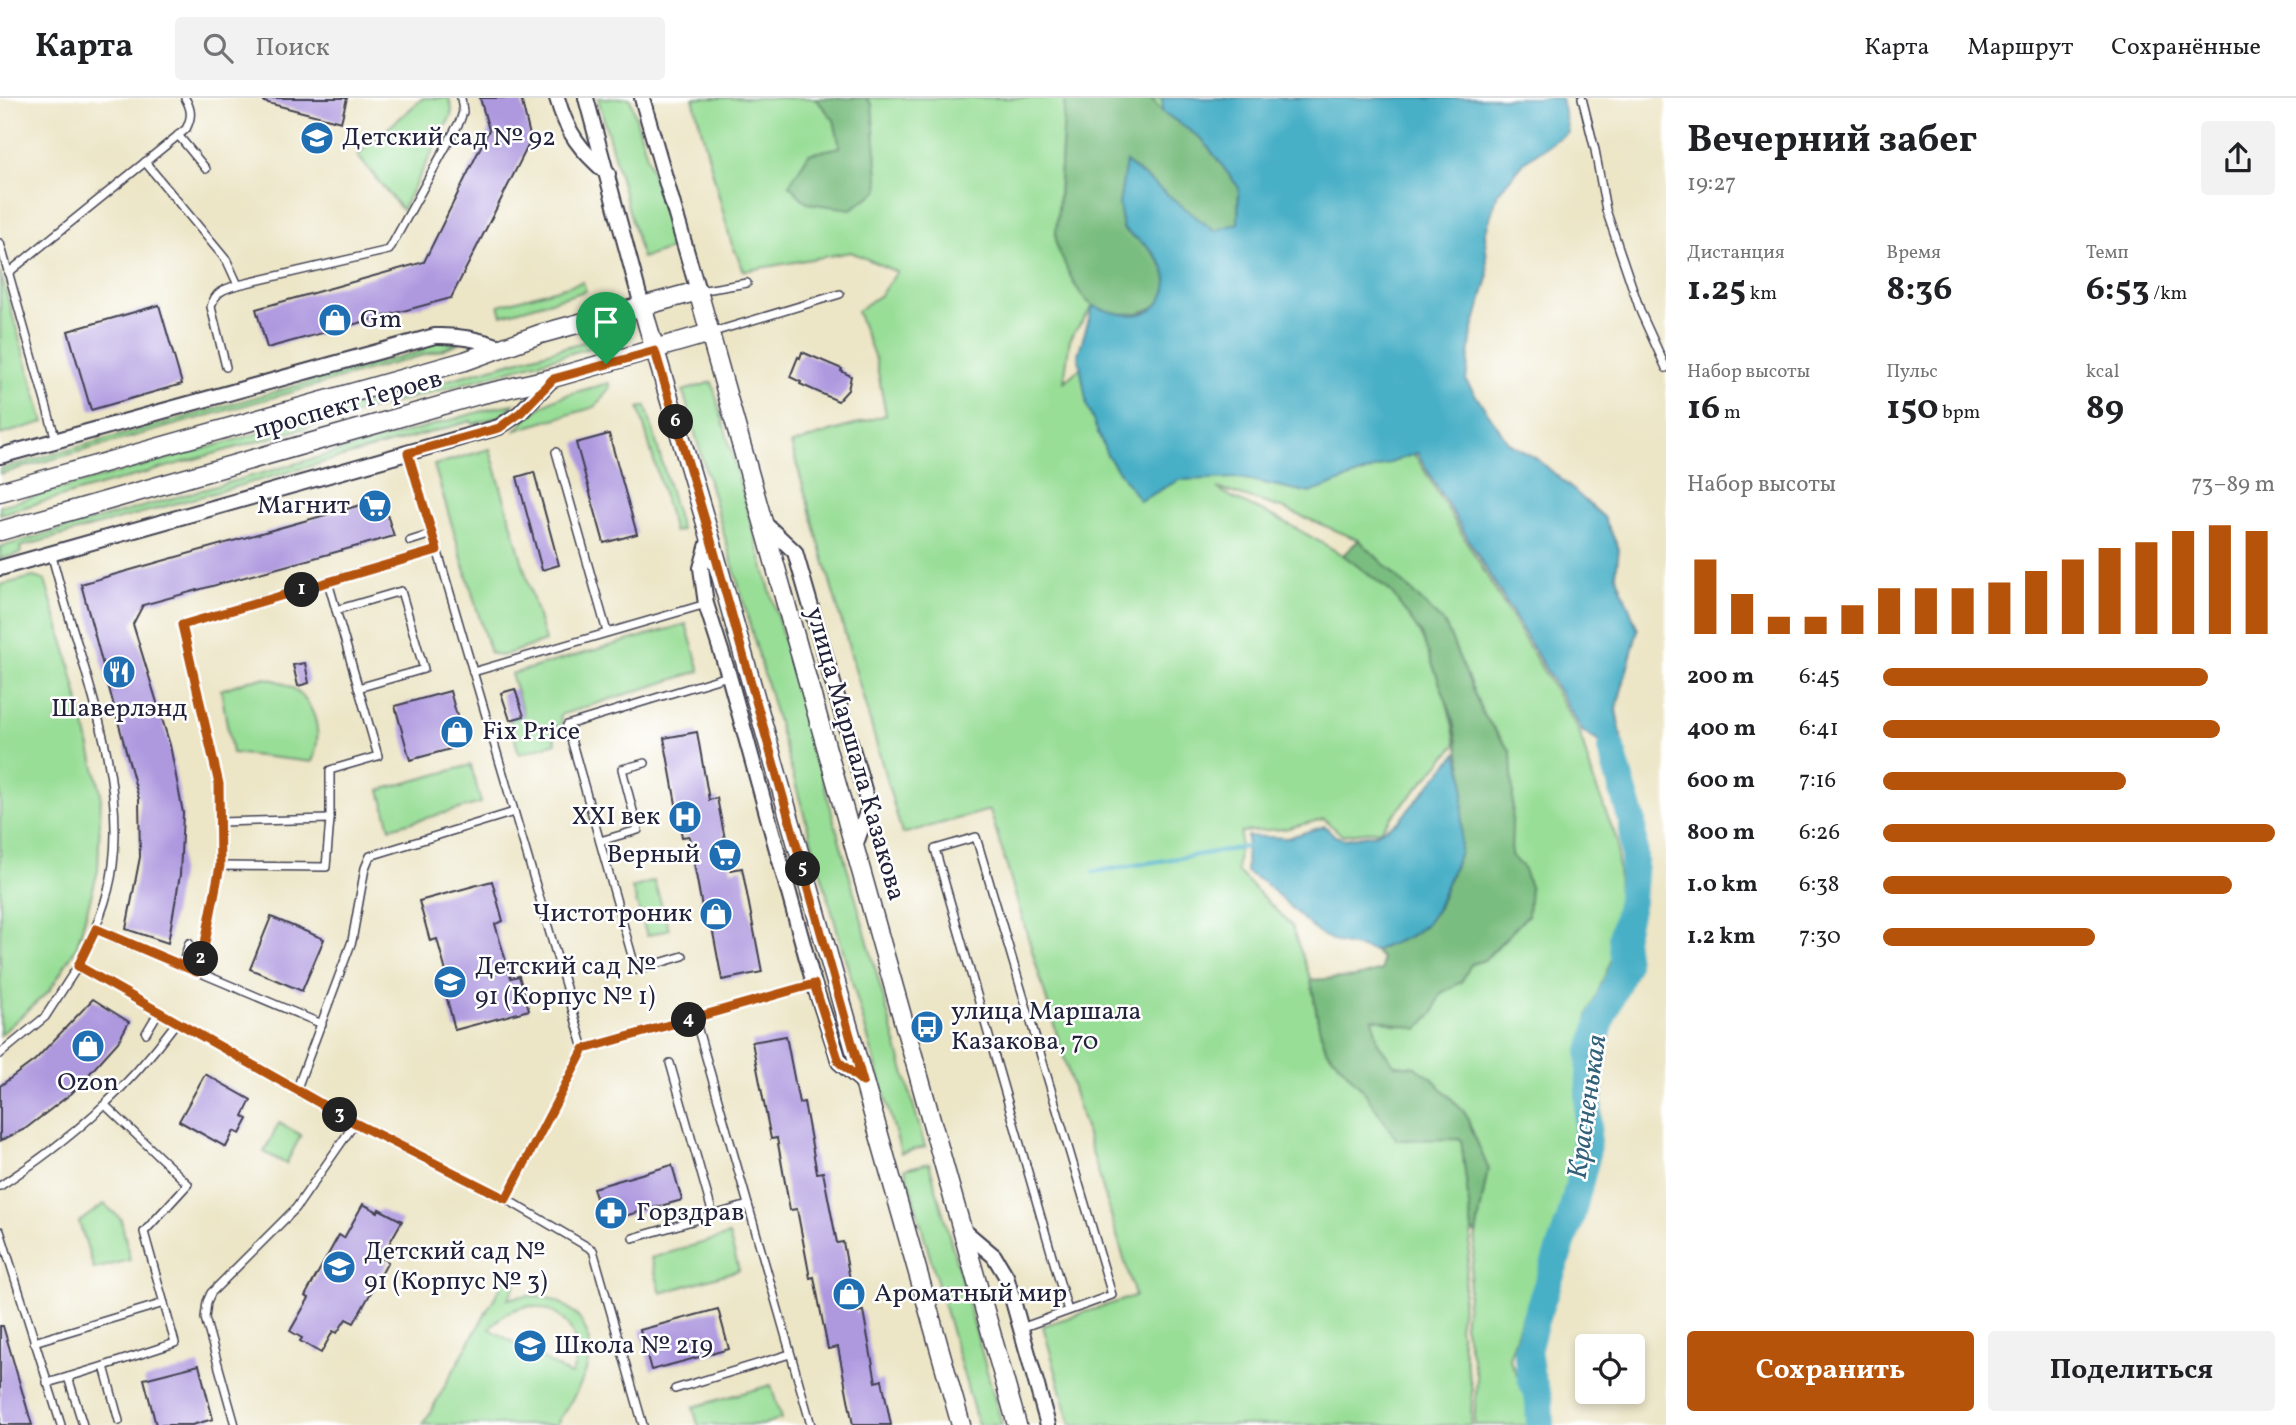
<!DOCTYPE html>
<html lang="ru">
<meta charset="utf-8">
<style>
:root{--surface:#fff;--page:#f2f2f2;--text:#202124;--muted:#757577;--line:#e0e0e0;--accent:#b45309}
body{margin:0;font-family:Vollkorn,serif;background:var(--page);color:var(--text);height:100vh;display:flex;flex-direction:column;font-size:26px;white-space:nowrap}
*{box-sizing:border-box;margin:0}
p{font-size:23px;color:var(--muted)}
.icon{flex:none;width:38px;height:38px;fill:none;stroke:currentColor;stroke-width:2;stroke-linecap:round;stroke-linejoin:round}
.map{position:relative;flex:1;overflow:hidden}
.sheet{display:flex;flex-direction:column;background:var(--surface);width:630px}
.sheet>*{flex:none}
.buttons{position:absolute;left:1575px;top:1236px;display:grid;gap:14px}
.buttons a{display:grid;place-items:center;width:70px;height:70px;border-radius:7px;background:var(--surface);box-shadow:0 4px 10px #0003;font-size:35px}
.pin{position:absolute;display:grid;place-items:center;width:60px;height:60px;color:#fff;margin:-72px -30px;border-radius:50% 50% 50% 0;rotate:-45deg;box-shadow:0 0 7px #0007}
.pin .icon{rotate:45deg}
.km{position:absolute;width:35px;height:35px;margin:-18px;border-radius:50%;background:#222;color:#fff;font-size:19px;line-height:35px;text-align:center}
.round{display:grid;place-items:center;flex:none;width:74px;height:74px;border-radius:7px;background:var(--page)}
.overview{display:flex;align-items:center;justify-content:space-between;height:119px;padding:0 21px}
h1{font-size:38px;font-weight:700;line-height:52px}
.metrics{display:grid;grid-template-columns:repeat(3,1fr);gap:10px;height:119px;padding:7px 21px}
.metrics div{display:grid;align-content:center}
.metrics b{font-size:35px;font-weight:700}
.metrics small{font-size:19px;font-weight:400}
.metrics p{font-size:19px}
.chart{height:196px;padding:14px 21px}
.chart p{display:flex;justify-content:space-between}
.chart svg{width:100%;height:126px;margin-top:7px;stroke:var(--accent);stroke-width:6}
.button{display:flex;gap:14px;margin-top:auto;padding:14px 21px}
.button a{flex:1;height:80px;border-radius:7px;background:var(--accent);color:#fff;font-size:28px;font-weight:700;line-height:80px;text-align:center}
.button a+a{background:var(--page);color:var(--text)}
ul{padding:0 21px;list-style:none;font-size:23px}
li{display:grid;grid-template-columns:112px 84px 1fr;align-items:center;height:52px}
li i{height:18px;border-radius:9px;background:var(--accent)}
header{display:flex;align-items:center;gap:42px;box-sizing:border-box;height:98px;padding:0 35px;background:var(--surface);border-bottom:2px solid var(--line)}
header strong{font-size:33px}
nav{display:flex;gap:38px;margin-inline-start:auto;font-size:24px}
.search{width:490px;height:63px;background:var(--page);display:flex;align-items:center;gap:18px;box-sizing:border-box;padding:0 24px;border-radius:7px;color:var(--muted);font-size:26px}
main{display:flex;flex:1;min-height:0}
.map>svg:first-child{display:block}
.green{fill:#99de97;stroke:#5e8069;stroke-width:2;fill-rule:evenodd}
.forest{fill:#7abd80;stroke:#4e705e;stroke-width:2}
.water{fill:#47afc6;stroke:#346880;stroke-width:2}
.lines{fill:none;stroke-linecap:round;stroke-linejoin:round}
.stream{stroke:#47afc6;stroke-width:4.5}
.river{stroke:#47afc6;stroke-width:28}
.building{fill:#ae99df}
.service-casing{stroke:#403f50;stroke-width:10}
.minor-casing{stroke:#403f50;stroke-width:18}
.tertiary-casing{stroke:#403f50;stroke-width:21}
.service{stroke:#fff;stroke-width:7}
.minor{stroke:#fff;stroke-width:14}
.tertiary{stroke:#fff;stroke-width:18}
.route-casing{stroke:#fff;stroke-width:14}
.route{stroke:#b45309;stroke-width:9}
.labels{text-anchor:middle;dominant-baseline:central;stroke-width:5;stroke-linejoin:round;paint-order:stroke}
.poi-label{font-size:26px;fill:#22223b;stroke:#fff;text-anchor:start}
.street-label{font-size:26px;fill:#22223b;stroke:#fff}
.water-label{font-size:28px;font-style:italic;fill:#33617a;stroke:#fff}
</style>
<header>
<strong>Карта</strong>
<div class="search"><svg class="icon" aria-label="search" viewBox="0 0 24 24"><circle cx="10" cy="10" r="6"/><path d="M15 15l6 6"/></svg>Поиск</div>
<nav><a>Карта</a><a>Маршрут</a><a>Сохранённые</a></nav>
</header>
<main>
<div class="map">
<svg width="1666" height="1327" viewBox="0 0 1666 1327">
<rect width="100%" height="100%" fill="#fff"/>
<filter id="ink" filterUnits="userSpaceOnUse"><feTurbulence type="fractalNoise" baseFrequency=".0143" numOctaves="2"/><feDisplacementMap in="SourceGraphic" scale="14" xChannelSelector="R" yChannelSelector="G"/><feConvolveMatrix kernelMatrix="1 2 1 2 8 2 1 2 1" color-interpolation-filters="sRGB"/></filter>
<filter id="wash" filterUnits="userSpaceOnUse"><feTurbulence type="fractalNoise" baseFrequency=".00686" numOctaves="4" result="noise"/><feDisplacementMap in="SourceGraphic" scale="28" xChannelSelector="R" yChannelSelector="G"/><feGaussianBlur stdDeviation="1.57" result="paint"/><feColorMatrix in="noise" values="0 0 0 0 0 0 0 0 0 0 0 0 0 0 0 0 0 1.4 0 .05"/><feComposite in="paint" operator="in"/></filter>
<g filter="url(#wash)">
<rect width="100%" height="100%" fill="#ece5c6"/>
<g class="green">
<polygon points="423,0 449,0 452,11 451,18 402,112 357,57"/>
<polygon points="598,0 630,0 674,150 642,160"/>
<path d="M693 0H815L835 22 840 50 807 105 872 7 866 0H1065L1056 145 1074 186 1093 208 1070 240 1064 284 1164 197 1163 14 1151 0H1461L1391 336 1417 360 1579 633 1594 684 1617 742 1619 799 1611 863 1588 917 1580 985 1576 1062 1559 1128 1521 1222 1509 1261 1532 1307V1327H1474L1477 1280 1464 1227 1476 1137 1488 1070 1415 969 1395 967 1378 945 1372 919 1396 927 1434 914 1440 896 1461 883 1471 866 1485 862 1528 817 1523 769 1511 758V654L1483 616 1445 526 1359 442 1282 410 1217 390C1234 403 1262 412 1283 423 1317 443 1362 464 1390 493 1425 528 1449 599 1456 647L1380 732 1342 737 1324 721 1284 731 1241 734 1237 773 1291 827 1311 882 1319 929 1326 951 1363 992 1461 1041 1472 1132 1459 1230 1472 1292 1471 1327H1071L1043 1228 1135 1198 990 712 902 736 791 346 886 317 876 263 857 213 880 197 897 174 851 154 744 173 731 144Z"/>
<polygon points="0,174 44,324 0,337"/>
<polygon points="583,184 586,193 502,217 499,207"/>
<polygon points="605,238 607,245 0,416 0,408"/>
<polygon points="437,243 461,244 441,252 0,376 0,371 424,252 422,247"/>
<polygon points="712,284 925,1049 901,1055 683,293"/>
<path d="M609 285 610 289 595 309 516 332C546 297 567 297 609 285Z"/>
<polygon points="514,306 501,318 473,326 471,323 20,449 21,455 0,461 0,449 497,309"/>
<polygon points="646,308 681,432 674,434 639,310"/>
<polygon points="490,351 545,543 501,558 490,555 434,367"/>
<polygon points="33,479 45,482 68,559 101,695 98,773 77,848 50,892 0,937 0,487"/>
<polygon points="686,526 700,573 560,617 562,627 552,630 556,645 519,656 510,622 524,617 511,576"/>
<path d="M265 580C307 586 328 625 312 664L232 655 221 592 249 582Z"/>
<polygon points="471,667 481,705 390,730 380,692"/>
<polygon points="654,783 669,831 647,838 632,790"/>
<polygon points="279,1025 301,1037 286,1066 264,1054"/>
<polygon points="929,1065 1002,1327 978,1327 905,1071"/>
<polygon points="104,1106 121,1121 130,1162 94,1171 79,1124"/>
<polygon points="729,1137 739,1172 661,1195 651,1160"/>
<path d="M506 1179 516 1185 508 1201C553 1187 601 1219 587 1269 581 1290 567 1309 556 1327H423ZM530 1208C567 1211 586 1243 571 1277L490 1231C500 1217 512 1210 530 1208Z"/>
<polygon points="771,1287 781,1321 761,1327 698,1327 693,1309"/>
</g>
<g class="forest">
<polygon points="815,0 866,0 872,7 879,92 851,111 807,105 789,87 809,56 840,49 834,22"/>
<path d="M1065 0H1151L1163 14 1202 41 1239 90 1238 126 1214 133 1126 64 1122 131C1139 142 1156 153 1164 172 1184 215 1120 225 1093 208 1080 199 1072 182 1066 169 1063 161 1057 152 1056 144 1055 131 1058 115 1059 101 1061 68 1063 34 1065 0Z"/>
<polygon points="1359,442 1445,526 1483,616 1511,654 1513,698 1511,757 1523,769 1530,789 1528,817 1484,862 1471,866 1462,883 1440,896 1434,914 1418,931 1373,920 1378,945 1395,967 1415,969 1433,981 1465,1015 1488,1070 1476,1137 1472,1132 1461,1041 1397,1042 1363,992 1326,951 1319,929 1311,882 1356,879 1382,872 1382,860 1374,853 1410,838 1425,827 1437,812 1460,754 1464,680 1452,618 1421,536 1390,493 1343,457"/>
</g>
<g class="water">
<path d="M1162 0H1561L1568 34 1525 63 1498 95 1485 136 1488 180 1472 234 1466 283 1508 344 1539 362 1604 419 1619 451 1616 476 1638 532 1616 612 1623 646 1611 651 1583 634 1417 355 1310 395 1240 380 1179 382 1140 403 1107 357 1087 308 1078 256 1093 208C1115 216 1148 226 1162 200 1167 191 1169 183 1165 173 1158 154 1139 142 1123 131L1119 106 1126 64 1214 133 1238 125 1239 90 1202 41 1163 14Z"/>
<polygon points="1457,655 1464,680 1460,754 1436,812 1425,827 1410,838 1374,853 1338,845 1318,835 1266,786 1246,774 1247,738 1287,740 1325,728 1335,738 1345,741 1375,736 1398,724"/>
</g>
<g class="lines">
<polyline class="stream" points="1093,774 1246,749"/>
<polyline class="river" points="1540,1327 1539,1303 1531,1279 1527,1253 1535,1222 1570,1122 1586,1059 1591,957 1602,919 1625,867 1622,840 1631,803 1634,761 1632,723 1611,651"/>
</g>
<g id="blocks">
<g class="building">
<polygon points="264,0 347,0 341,24 264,4"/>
<polygon points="480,0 521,0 531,42 451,200 267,250 256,211 424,164 489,32"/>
<polygon points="159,207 182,286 91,312 68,233"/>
<polygon points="802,254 842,271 841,273 851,278 848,292 838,303 800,286 801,284 790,279 798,259 800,260"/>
<polygon points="609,336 637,436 604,445 576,345"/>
<polygon points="534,374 559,467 542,472 517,379"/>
<polygon points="382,401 394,438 143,507 133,526 170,647 183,715 180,777 168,845 126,831 140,759 139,701 81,486"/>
<polygon points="305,565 309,585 298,588 293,567"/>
<polygon points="515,591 524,618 510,622 501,595"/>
<polygon points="450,593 465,647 410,662 395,608"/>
<polygon points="697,634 709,702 717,700 731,772 742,770 762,874 722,882 708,808 702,809 689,738 682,739 664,640"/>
<polygon points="492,783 503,823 495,826 511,880 519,878 529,912 455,932 446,897 452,896 437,841 430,843 419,803"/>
<polygon points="271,819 324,841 302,893 250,871"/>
<polygon points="93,901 129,924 118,944 72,995 25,1031 0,1043 0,988 35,962"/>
<polygon points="786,938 799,1005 804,1004 817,1075 823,1074 837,1145 843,1144 856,1214 863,1213 876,1284 882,1282 891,1327 853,1327 838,1249 828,1251 814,1179 810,1180 797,1111 790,1112 777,1040 771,1041 752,944"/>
<polygon points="205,976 251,1002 243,1018 248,1021 240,1036 234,1033 226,1049 179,1023"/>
<polygon points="672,1067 682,1102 603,1124 593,1090"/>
<polygon points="363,1106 378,1114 379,1111 402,1123 381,1160 388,1164 354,1225 346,1221 337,1235 333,1233 321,1255 300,1243 302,1240 290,1233 309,1200 305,1198 339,1137 344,1140"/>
<polygon points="718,1211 729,1251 651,1272 640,1232"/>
<polygon points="0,1228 3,1228 32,1327 0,1327"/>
<polygon points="199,1267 213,1321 192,1327 156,1327 144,1281"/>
</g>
</g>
</g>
<g filter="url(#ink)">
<use href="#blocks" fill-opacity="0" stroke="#403f50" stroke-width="2"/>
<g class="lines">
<defs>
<g id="service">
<polyline points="1582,0 1595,52 1606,112 1641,215 1666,270"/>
<polyline points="178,37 206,71"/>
<polyline points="145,64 227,163 238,187 389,152 460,23 463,14 461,0"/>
<polyline points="0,145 56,342"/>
<path d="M8 175 186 31C192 19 192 12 185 0"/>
<polyline points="699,193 747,185"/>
<polyline points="710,235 840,196"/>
<path d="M226 269 211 209C215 194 223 191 238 187"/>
<polyline points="556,354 607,534"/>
<polyline points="410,443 432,436"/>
<polyline points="437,451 584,951"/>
<path d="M51 454C75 552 126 666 113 767 109 802 93 837 78 868"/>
<polyline points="336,512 401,493 424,571 358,590"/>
<polyline points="473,574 706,506"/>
<polyline points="219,724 330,721"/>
<polyline points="600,743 638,732 622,671 645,665"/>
<polyline points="220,768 326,769 330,721 330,672 378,658 328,484"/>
<polyline points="96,831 322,926"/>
<polyline points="683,858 636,872 567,627 728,578"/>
<polyline points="182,867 189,845"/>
<polyline points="197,874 204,850 220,768 219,686 182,527 437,451 408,355"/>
<polyline points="695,921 811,1327"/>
<polyline points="146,935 158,915"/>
<polyline points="0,956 45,919 78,868 355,1025 506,1101 593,1152 643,1327"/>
<polyline points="670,965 713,1117"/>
<polyline points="296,993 352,843 365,770 370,758 514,714"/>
<polyline points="106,1008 188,1086 144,1134 175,1245 104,1268 119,1323"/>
<path d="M0 1088C72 1041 124 995 176 925"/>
<polyline points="506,1101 584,951 814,886"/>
<polyline points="0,1133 61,1327"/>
<polyline points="633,1140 748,1107"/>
<polyline points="1021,1230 1112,1197 976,739 935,751 1068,1213"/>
<polyline points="34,1244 164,1205"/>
<polyline points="47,1285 68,1279"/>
<polyline points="675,1291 790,1256"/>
<polyline points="83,1327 68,1279 104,1268"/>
<polyline points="235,1327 205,1220 207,1204 211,1195 296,1110 355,1025"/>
</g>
<g id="minor">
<path d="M557 0C567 35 580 52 608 76"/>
<polyline points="586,0 642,208"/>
<polyline points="642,0 698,193"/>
<path d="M0 358 435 238C460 237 480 242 503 250"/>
<polyline points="763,424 795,454 869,709 854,751"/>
<polyline points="710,439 701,470 706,506 729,578 814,886 836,953 839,964 863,984"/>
<polyline points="0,470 499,329 520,315 553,280"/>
<polyline points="962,1131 994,1158 1006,1178 1048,1327"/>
</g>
<g id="tertiary">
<polyline points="642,208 710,439 961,1327"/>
<polyline points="0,394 465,263 540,236 698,193 1017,1327"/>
<polyline points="0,433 478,297 553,280 710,235"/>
</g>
</defs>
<use href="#service" class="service-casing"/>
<use href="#minor" class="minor-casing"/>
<use href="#tertiary" class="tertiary-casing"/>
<use href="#service" class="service"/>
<use href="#minor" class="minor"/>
<use href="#tertiary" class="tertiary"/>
</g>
</g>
<g class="lines" filter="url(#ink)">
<defs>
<polygon id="route" points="655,253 710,439 863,984 839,964 814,886 584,951 506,1101 355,1025 78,868 96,831 197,874 204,850 220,768 219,686 182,527 437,452 408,355 499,330 520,315 553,281"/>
</defs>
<use href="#route" class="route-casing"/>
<use href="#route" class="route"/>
</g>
<defs>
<symbol id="school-disc" viewBox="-11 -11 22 22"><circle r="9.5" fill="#1f6fb2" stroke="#fff"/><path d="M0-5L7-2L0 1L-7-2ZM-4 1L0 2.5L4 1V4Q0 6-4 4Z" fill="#fff"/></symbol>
<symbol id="shop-disc" viewBox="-11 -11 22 22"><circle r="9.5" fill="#1f6fb2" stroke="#fff"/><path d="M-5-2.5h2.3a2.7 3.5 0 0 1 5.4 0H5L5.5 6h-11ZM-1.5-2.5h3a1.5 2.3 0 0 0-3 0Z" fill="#fff"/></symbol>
<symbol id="supermarket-disc" viewBox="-11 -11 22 22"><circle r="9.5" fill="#1f6fb2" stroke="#fff"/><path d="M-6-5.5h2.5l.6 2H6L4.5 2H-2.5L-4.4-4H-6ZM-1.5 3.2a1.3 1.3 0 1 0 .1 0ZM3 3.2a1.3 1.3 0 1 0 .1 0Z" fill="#fff"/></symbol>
<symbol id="restaurant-disc" viewBox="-11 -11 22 22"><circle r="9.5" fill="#1f6fb2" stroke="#fff"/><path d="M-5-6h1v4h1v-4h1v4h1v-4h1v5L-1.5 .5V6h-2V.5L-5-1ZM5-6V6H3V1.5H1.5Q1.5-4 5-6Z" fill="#fff"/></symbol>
<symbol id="hospital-disc" viewBox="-11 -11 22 22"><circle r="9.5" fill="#1f6fb2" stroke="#fff"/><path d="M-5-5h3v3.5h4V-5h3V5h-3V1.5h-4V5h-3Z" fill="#fff"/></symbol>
<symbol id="bus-disc" viewBox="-11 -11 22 22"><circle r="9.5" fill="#1f6fb2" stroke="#fff"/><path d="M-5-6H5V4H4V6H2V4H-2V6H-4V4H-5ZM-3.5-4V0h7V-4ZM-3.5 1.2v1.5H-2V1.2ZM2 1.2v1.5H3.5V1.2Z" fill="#fff"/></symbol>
<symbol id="pharmacy-disc" viewBox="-11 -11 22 22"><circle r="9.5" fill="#1f6fb2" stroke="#fff"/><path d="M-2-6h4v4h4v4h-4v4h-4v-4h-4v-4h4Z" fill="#fff"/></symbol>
</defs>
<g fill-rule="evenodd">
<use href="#school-disc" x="298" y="21" width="38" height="38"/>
<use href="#shop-disc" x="316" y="203" width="38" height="38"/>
<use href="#supermarket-disc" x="356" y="389" width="38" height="38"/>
<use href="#restaurant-disc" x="100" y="555" width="38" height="38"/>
<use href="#shop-disc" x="438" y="615" width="38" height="38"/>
<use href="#hospital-disc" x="666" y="700" width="38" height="38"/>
<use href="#supermarket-disc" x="706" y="738" width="38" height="38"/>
<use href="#shop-disc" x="697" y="797" width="38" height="38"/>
<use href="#school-disc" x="431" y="865" width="38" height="38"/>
<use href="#bus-disc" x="908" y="910" width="38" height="38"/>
<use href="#shop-disc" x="69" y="929" width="38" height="38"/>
<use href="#pharmacy-disc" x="592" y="1096" width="38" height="38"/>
<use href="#school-disc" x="320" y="1150" width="38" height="38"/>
<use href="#shop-disc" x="830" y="1177" width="38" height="38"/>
<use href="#school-disc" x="511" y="1229" width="38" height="38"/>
</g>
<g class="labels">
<g class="poi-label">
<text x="342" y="40">Детский сад № 92</text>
<text x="360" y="222">Gm</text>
<text x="350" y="408" text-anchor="end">Магнит</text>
<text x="119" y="611" text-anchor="middle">Шаверлэнд</text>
<text x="482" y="634">Fix Price</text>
<text x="660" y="719" text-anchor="end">XXI век</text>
<text x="700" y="757" text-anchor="end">Верный</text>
<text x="692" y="816" text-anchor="end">Чистотроник</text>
<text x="475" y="869">Детский сад №<tspan x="475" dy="30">91 (Корпус № 1)</tspan></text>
<text x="951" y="914">улица Маршала<tspan x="951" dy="30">Казакова, 70</tspan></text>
<text x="88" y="985" text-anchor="middle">Ozon</text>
<text x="636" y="1115">Горздрав</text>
<text x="364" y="1154">Детский сад №<tspan x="364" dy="30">91 (Корпус № 3)</tspan></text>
<text x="874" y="1196">Ароматный мир</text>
<text x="554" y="1248">Школа № 219</text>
</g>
<g class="street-label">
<text transform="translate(348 307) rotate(-16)">проспект Героев</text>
<text transform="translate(855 656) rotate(74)">улица Маршала Казакова</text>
</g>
<g class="water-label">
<text transform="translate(1588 1009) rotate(-82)">Красненькая</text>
</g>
</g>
</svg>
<div class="buttons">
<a><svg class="icon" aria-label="locate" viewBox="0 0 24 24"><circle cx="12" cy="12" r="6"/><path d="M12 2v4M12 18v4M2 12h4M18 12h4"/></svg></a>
</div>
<div class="pin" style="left:606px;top:266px;background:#1e9e55"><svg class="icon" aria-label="arrive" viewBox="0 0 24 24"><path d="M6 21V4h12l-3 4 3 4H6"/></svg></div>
<b class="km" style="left:302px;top:492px">1</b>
<b class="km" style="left:201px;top:861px">2</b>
<b class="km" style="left:340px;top:1017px">3</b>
<b class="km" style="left:689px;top:922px">4</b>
<b class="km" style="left:803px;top:771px">5</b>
<b class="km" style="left:676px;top:324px">6</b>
</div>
<section class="sheet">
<div class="overview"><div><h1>Вечерний забег</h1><p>19:27</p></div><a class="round"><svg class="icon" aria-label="share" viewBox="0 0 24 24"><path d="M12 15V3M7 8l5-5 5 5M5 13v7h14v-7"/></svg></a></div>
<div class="metrics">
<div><p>Дистанция</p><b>1.25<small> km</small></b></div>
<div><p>Время</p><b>8:36</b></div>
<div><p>Темп</p><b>6:53<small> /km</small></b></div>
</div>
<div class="metrics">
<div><p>Набор высоты</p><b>16<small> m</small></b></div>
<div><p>Пульс</p><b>150<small> bpm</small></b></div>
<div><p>kcal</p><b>89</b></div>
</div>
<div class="chart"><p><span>Набор высоты</span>73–89 m</p>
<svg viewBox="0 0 160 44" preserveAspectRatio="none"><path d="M5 44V18M15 44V30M25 44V38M35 44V38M45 44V34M55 44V28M65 44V28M75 44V28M85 44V26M95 44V22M105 44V18M115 44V14M125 44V12M135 44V8M145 44V6M155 44V8"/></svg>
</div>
<ul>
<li><b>200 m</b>6:45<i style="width:83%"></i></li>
<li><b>400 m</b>6:41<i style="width:86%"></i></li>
<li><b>600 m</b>7:16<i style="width:62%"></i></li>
<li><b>800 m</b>6:26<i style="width:100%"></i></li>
<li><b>1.0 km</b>6:38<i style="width:89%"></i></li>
<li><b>1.2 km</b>7:30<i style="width:54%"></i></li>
</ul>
<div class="button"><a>Сохранить</a><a>Поделиться</a></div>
</section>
</main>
